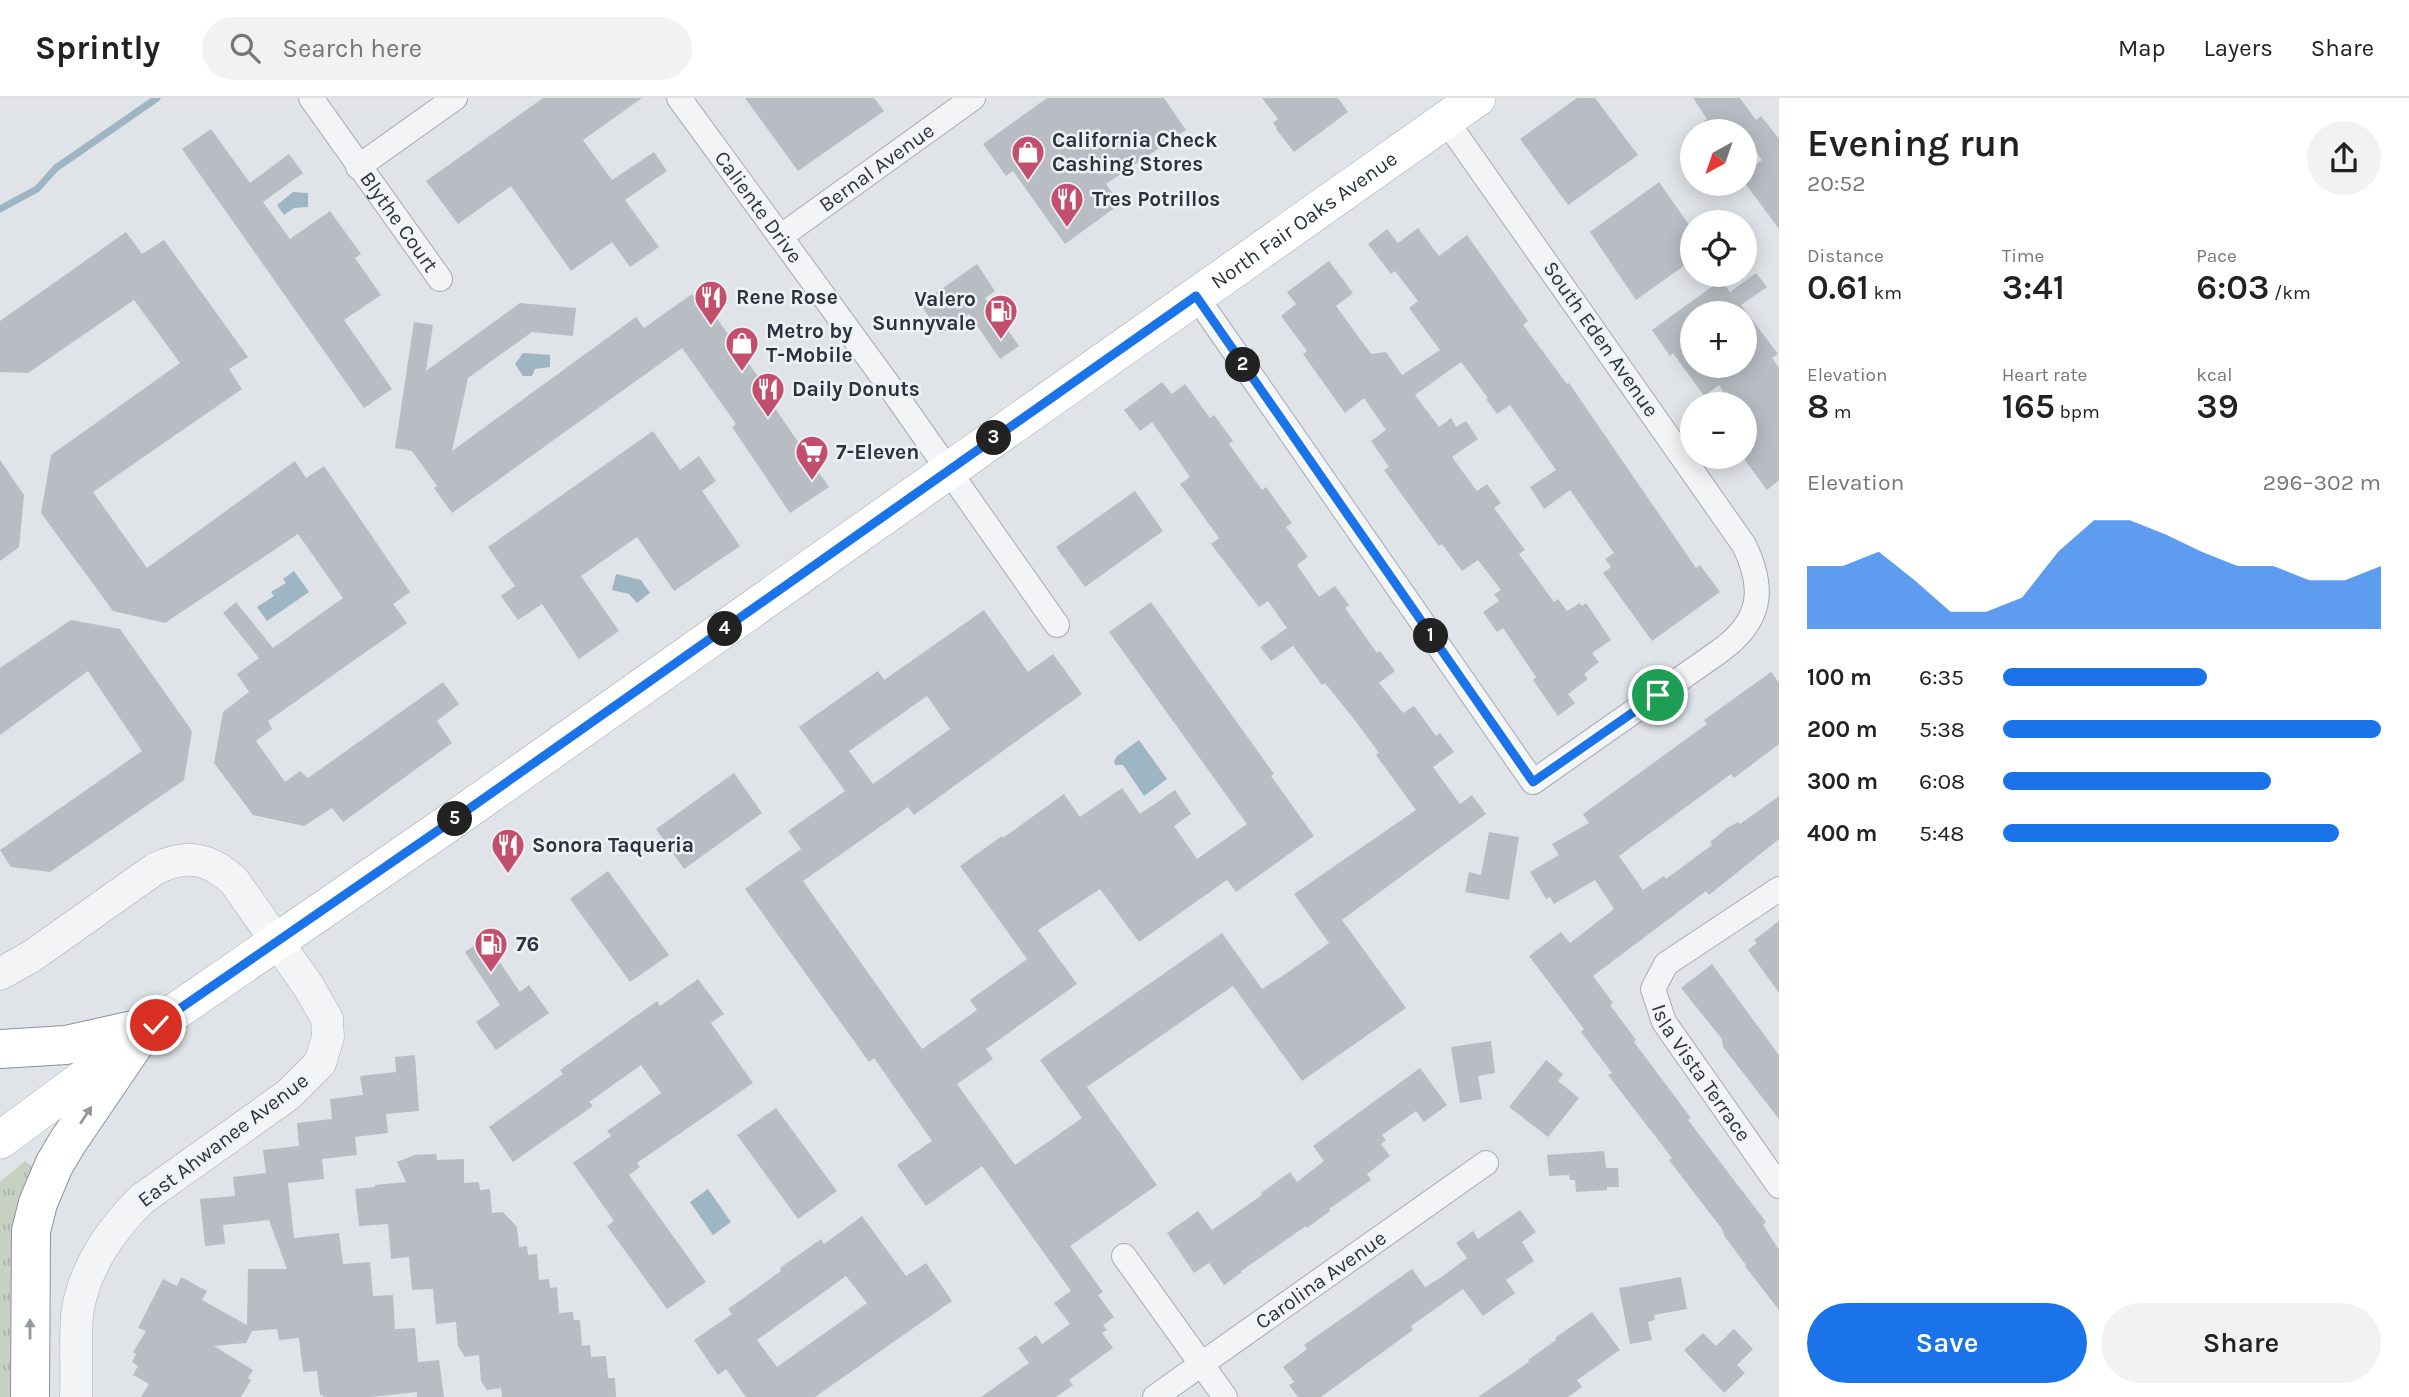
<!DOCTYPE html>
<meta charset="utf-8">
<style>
:root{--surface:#fff;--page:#f2f2f2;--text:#222;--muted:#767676;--line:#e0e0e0;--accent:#1a73e8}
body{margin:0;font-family:Karla,sans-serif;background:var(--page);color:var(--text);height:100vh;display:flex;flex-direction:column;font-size:26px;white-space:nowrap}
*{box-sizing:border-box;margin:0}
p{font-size:23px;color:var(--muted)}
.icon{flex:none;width:38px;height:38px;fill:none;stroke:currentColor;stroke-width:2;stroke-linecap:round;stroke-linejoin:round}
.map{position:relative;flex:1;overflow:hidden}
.sheet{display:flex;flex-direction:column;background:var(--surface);width:630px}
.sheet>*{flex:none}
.needle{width:46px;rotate:220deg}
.buttons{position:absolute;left:1680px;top:21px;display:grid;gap:14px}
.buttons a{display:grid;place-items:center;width:77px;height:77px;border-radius:50%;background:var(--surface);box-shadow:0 4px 18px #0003;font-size:35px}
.pin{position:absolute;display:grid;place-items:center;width:60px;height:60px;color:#fff;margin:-30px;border:4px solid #fff;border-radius:50%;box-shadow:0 2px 7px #0007}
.km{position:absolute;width:35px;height:35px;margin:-18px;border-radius:50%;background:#222;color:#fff;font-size:19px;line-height:35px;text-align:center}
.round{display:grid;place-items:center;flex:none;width:74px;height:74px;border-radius:37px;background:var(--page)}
.headline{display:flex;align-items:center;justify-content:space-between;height:119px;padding:0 28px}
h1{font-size:38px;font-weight:600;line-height:52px}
.metrics{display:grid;grid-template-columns:repeat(3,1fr);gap:10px;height:119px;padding:7px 28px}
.metrics div{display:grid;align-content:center}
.metrics b{font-size:35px;font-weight:600}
.metrics small{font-size:19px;font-weight:400}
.metrics p{font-size:19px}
.chart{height:196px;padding:14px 28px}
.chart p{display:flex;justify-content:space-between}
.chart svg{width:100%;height:126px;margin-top:7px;fill:var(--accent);opacity:.7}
.cta{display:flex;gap:14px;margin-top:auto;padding:14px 28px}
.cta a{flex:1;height:80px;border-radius:42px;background:var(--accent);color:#fff;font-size:28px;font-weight:600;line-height:80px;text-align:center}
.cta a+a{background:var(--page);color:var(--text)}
ul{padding:0 28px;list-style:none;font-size:23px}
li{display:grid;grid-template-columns:112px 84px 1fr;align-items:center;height:52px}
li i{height:18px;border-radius:9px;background:var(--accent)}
header{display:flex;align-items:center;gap:42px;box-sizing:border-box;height:98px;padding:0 35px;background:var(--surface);border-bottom:2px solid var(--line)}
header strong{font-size:33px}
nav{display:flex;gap:38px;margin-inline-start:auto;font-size:24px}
.search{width:490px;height:63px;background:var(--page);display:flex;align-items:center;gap:18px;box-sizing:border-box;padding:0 24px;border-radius:38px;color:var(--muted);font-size:26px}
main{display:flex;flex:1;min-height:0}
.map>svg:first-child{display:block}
.grass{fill:url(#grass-tufts)}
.water{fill:#9eb5c4}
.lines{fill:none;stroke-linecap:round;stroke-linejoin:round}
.stream{stroke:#9eb5c4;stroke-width:7}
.building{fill:#b8bdc4;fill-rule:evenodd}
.minor-casing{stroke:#a6abb1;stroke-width:26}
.tertiary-casing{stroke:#a6abb1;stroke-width:33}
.secondary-casing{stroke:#a6abb1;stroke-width:38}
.motorway-casing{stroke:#89939d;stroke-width:40}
.minor{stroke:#f2f4f6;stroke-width:24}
.tertiary{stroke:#f2f4f6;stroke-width:32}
.secondary{stroke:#fff;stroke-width:37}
.motorway{stroke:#fff;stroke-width:38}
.oneway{fill:#94999e}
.route-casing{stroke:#fff;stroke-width:14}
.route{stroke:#1a73e8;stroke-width:9}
.labels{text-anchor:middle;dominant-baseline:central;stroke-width:5;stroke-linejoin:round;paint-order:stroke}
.poi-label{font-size:21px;font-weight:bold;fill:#2a333d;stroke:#eff2f5;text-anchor:start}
.street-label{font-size:21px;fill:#2a333d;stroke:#eff2f5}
</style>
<header>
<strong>Sprintly</strong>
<div class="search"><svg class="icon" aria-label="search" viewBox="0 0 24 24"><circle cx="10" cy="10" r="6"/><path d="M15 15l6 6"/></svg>Search here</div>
<nav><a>Map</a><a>Layers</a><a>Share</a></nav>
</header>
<main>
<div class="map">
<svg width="1779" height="1299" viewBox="0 0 1779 1299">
<defs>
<pattern id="grass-tufts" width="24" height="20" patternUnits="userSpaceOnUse" patternTransform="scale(1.75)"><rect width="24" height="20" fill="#c7d1c2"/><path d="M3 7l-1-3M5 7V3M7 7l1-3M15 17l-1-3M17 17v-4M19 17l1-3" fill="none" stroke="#abb4a8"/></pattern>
</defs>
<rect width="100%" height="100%" fill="#e0e4e8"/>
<polygon class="grass" points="25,1063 41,1074 23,1299 0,1299 0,1084"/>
<g class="water">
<polygon points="293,94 308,95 308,109 294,110 284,117 277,107"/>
<polygon points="523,255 550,257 550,269 535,271 532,278 523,278 515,266"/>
<polygon points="294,473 309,494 267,523 257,509 274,498 271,494 286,485 283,481"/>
<polygon points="616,476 641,482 650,495 637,505 629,496 612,492"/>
<polygon points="1139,642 1167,681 1144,698 1123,667 1115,667 1114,663 1117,658"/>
<polygon points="708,1091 731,1124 713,1137 690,1104"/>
</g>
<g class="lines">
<polyline class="stream" points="0,111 37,91 56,70 157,0"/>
</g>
<g class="building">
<polygon points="543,0 642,0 583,42 612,82 654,54 667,73 625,102 659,149 630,169 612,144 571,173 511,88 458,126 426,83"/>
<polygon points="745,0 874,0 884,13 798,73"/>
<polygon points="1047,0 1164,0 1186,32 1106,86 1120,106 1065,146 1013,73 1006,78 983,46"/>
<polygon points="1262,0 1338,0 1348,14 1294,54 1276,31 1277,30 1273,25 1278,21"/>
<polygon points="1577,0 1595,0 1638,57 1568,107 1520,41"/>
<polygon points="1693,0 1740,0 1756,22 1761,18 1779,41 1779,131 1745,85 1745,75 1762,62 1745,39 1745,33 1712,33 1704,23 1707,21"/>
<polygon points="211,31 250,85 289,56 303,75 263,104 290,141 330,113 361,156 355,160 381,197 344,222 392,291 364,310 182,51"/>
<polygon points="1659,84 1692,131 1692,162 1636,202 1590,134"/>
<polygon points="1418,130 1439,158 1467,137 1528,223 1523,227 1567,286 1569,285 1696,470 1700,467 1720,494 1652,543 1603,475 1611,469 1605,461 1614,455 1570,392 1544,411 1530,389 1556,372 1510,307 1497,316 1486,301 1488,300 1461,264 1415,297 1439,329 1451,320 1456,329 1466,323 1478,341 1452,359 1477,393 1487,386 1501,405 1494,410 1525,452 1519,456 1554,504 1558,501 1567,513 1580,505 1582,508 1586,505 1611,542 1592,555 1599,564 1584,576 1588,581 1568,596 1575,605 1558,618 1533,582 1536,579 1503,530 1497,534 1483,514 1499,503 1494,496 1501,492 1478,462 1462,473 1442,446 1439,448 1384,372 1389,369 1371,343 1386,332 1364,300 1345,315 1303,256 1307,253 1281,218 1296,206 1287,194 1329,163 1353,195 1336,208 1371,256 1386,254 1402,277 1440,252 1409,210 1418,203 1395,173 1391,176 1368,146 1387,131 1398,145"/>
<polygon points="126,134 142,156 164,142 248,259 229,271 242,291 93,394 147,470 295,363 306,380 324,368 410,494 393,506 407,525 268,623 272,631 256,643 285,684 300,673 308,680 443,584 459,606 437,623 452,645 343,724 332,710 304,728 253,717 214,665 223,614 249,594 237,576 259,560 223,515 236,504 273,550 343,500 298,436 165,525 113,513 41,415 51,357 180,265 134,202 28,275 0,274 0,223"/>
<polygon points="977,166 995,193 985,200 1019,248 1000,261 969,216 941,236 920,206"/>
<path d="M1756 175 1767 189 1741 207 1778 256 1772 260 1779 270V382L1767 392 1745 362V306H1735L1726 293 1724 295 1719 287 1704 298 1673 255 1670 258 1652 232 1721 182 1730 194ZM1692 215H1745V268H1692Z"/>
<polygon points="692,196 696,202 701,198 762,284 759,287 829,389 790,415 732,329 736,326 682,250 452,415 434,390 437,388 412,353 395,350 414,224 433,227 426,273 520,205 576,210 573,238 532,234 468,280 452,353 636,219 644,230"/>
<path d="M1162 284 1172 296 1185 286 1210 320 1214 317 1233 343 1229 346 1262 392 1266 389 1292 425 1286 429 1308 459 1297 467 1319 499 1335 488 1349 507 1345 510 1377 555 1380 553 1395 573 1379 585 1403 615 1414 608 1436 638 1440 635 1454 654 1433 669 1460 706 1472 697 1486 716 1342 822 1406 910 1302 983 1233 888 1087 989 1157 1087 1070 1148 1103 1194 1098 1197 1114 1219 1103 1227 1107 1232 1102 1235 1113 1250 1069 1282 1073 1287 1056 1299H981L1029 1265 1018 1250 1036 1237 1042 1246 1070 1226 1054 1205 1071 1193 982 1068 926 1108 897 1067 932 1043 874 960 869 964 745 791 801 751 788 733 845 693 799 629 878 573 884 582 984 512 1028 574 1053 556 1082 596 914 717 908 709 803 783 922 951 977 912 970 902 1027 861 960 768 1002 738 1003 740 1064 696 1080 719 1122 690 1140 716 1175 692 1191 716 1174 728 1197 761 1247 726 1109 534 1151 504 1274 676 1271 678 1314 738 1236 794 1227 782 1139 844 1100 791 1038 832 1077 886 986 951 993 961 957 986 1015 1067 1082 1020 1040 962 1222 835 1262 891 1287 875 1329 845 1294 796 1416 712 1376 657 1379 655 1357 625 1325 585 1322 587 1293 548 1271 563 1260 549 1287 530 1268 503 1259 509 1211 446 1219 440 1180 386 1190 379 1152 324 1140 333 1124 312ZM927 598 950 631 873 686 849 653Z"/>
<polygon points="653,333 680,372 699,358 716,383 702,393 740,448 674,493 637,439 581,478 619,533 579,561 542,506 518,522 501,498 515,488 488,449"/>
<polygon points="0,362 24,397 19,449 0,463"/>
<polygon points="1135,393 1163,433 1085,489 1056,449"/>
<polygon points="71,522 120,531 192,633 184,682 50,774 11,769 0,752 142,653 88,573 0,637 0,570"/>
<polygon points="1771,574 1779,585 1779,646 1734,680 1731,676 1619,758 1643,792 1664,778 1666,781 1712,747 1710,744 1727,730 1738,724 1740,726 1779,698 1779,741 1709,797 1706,793 1593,878 1613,905 1610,907 1636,942 1634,944 1691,1020 1688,1022 1766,1124 1763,1127 1779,1152 1779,1212 1745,1168 1746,1167 1725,1139 1722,1131 1669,1062 1672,1060 1608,977 1612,975 1581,934 1584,931 1529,858 1561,834 1570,845 1614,811 1595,782 1554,806 1550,799 1546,801 1530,774 1559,757 1552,746 1589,725 1583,716 1707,626 1704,622"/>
<polygon points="734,675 762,715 684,771 656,731"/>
<polygon points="1489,734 1519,739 1509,802 1465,794 1469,774 1481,777"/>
<polygon points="608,773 669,857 630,884 570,801"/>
<polygon points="1779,823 1779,895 1748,852 1757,845 1754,842"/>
<polygon points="484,841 520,894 529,887 549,915 496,952 476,924 500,907 465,854"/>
<polygon points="1712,866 1779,957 1779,1021 1723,949 1722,941 1681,890"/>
<polygon points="698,881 724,916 711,925 753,985 637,1065 640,1069 629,1077 706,1184 667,1211 607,1128 614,1123 573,1065 611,1038 607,1033 661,995 641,967 589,1004 593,1008 513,1064 489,1029 563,976 560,972 657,903 660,908"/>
<polygon points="1491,943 1495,975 1478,978 1482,1001 1460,1005 1451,949"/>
<polygon points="415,957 419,1013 386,1016 388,1035 355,1039 357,1057 322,1061 324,1081 288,1085 294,1140 339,1135 343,1166 370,1164 373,1198 393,1197 395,1231 415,1230 418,1264 439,1262 444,1299 417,1299 417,1294 371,1299 323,1299 323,1297 320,1297 317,1273 303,1274 299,1240 279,1242 277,1231 252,1233 246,1245 214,1248 253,1272 248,1280 251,1282 241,1299 141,1299 149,1286 133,1277 138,1268 132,1264 136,1256 133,1254 146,1233 138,1230 163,1181 177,1188 181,1179 207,1193 202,1202 247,1227 248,1171 287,1171 269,1122 223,1127 225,1146 205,1148 200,1101 235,1098 233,1079 266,1075 263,1052 299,1048 297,1025 332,1021 330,1001 363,997 360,978 396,974 395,959"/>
<polygon points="1546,962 1563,976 1558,983 1579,1000 1548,1039 1509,1009"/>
<polygon points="1420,970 1447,1007 1424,1024 1416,1013 1382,1037 1386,1042 1381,1046 1390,1058 1367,1076 1371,1082 1329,1111 1330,1113 1307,1130 1306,1128 1241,1173 1242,1174 1224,1187 1209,1165 1194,1175 1167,1135 1198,1113 1212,1132 1262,1097 1261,1095 1290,1074 1297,1084 1324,1063 1313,1048"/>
<polygon points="776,1010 837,1093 798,1121 737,1037"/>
<polygon points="1604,1053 1606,1070 1618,1070 1619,1089 1607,1089 1607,1092 1576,1094 1575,1082 1570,1082 1569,1077 1549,1078 1547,1057"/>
<polygon points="436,1056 437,1062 464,1061 464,1085 479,1084 480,1092 490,1091 492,1115 503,1114 517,1129 519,1149 527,1148 528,1157 537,1156 539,1182 549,1181 550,1190 557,1189 559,1215 573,1214 574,1222 580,1222 582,1248 590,1247 591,1259 606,1258 608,1280 615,1280 616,1299 502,1299 501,1290 487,1292 481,1283 479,1257 465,1259 458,1248 456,1224 436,1226 433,1191 412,1192 409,1159 391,1161 388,1126 359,1128 355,1091 375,1089 375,1087 406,1084 397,1064 414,1057"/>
<polygon points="1520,1112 1536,1134 1522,1144 1534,1163 1506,1182 1515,1195 1483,1218 1463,1191 1411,1228 1413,1232 1321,1299 1298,1299 1289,1287 1294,1284 1283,1269 1307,1251 1304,1247 1412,1171 1425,1189 1440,1180 1467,1160 1456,1145 1473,1133 1478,1141"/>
<path d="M862 1118 906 1178 926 1165 952 1203 815 1299H746L726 1271 718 1277 694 1242 732 1216 728 1211 781 1173 780 1170 821 1141 824 1146ZM846 1178 867 1205 777 1269 757 1242Z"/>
<polygon points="1681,1179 1687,1211 1654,1217 1655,1222 1648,1224 1652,1242 1630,1246 1619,1190"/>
<polygon points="1592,1214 1620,1252 1577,1282 1582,1289 1568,1299 1478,1299 1529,1264 1528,1262 1556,1242 1555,1240"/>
<polygon points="1734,1231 1753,1251 1737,1267 1745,1275 1724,1295 1684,1252 1703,1235 1716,1248"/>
</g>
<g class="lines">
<defs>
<g id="minor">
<path id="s1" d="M311 0 440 181"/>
<path id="s2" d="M679 0 890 289 1057 527"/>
<polyline points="358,69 455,0"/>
<path id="s3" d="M780 139 973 0"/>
<path d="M1196 198 1533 684 1720 553C1761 523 1766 492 1744 447L1445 21"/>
<path id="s4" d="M1779 791 1666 866 1653 891 1664 924 1779 1088"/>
<polyline points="1124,1158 1225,1299"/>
<path id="s5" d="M1155 1299 1486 1065"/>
</g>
<path id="tertiary" d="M0 876 32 858 155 771C186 756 208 759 234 783L309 889 327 921 328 939 320 965 288 997 142 1101C111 1131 82 1173 77 1218 75 1244 77 1272 76 1299"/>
<g id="secondary">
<path id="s6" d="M0 1042 156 927 456 720 1477 0"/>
</g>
<g id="motorway">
<polyline points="0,951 66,947 156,927"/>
<polyline points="30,1299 31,1133 38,1105 54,1067 67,1045 139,939"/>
</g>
</defs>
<use href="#minor" class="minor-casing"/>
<use href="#tertiary" class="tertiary-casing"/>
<use href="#secondary" class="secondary-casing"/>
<use href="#motorway" class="motorway-casing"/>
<use href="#minor" class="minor"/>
<use href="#tertiary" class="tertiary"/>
<use href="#secondary" class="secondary"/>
<use href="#motorway" class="motorway"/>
</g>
<defs><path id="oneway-solid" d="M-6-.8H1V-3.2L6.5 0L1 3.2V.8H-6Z" transform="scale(1.75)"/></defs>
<g class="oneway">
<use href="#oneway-solid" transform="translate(86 1017) rotate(-57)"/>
<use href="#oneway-solid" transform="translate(30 1231) rotate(-90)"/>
</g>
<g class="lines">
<defs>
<polyline id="route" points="156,927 456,720 1196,198 1533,684 1658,597"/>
</defs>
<use href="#route" class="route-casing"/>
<use href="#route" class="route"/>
</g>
<defs>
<symbol id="shop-pin" viewBox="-11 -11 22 30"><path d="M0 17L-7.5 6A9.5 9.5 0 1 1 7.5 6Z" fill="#c24f6d" stroke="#eff2f5"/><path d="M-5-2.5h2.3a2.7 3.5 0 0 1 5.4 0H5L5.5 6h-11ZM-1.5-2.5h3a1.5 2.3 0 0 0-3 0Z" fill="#fff"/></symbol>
<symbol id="restaurant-pin" viewBox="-11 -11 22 30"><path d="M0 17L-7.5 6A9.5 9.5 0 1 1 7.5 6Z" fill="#c24f6d" stroke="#eff2f5"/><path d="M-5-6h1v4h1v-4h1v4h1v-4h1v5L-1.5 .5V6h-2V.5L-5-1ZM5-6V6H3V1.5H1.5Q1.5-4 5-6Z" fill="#fff"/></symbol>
<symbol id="fuel-pin" viewBox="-11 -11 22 30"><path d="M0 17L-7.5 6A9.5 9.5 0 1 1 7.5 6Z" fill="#c24f6d" stroke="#eff2f5"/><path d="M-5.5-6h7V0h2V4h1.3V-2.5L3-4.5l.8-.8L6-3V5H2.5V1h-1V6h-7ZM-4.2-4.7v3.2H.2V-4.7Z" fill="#fff"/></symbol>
<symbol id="supermarket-pin" viewBox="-11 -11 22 30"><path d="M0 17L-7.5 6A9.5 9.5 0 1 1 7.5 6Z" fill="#c24f6d" stroke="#eff2f5"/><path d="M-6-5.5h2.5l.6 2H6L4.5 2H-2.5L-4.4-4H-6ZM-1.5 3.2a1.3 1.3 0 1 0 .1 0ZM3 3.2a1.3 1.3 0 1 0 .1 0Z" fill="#fff"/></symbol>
</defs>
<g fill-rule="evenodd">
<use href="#shop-pin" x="1009" y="35" width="38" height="52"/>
<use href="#restaurant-pin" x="1048" y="82" width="38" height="52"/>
<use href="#restaurant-pin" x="692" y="180" width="38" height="52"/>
<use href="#fuel-pin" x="982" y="194" width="38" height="52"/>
<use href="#shop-pin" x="723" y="226" width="38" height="52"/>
<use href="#restaurant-pin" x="749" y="272" width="38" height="52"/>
<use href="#supermarket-pin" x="793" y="335" width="38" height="52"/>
<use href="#restaurant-pin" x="489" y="728" width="38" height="52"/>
<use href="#fuel-pin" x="472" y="827" width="38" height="52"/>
</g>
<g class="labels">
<g class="poi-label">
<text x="1052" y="42">California Check<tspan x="1052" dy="24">Cashing Stores</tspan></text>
<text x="1092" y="101">Tres Potrillos</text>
<text x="736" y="199">Rene Rose</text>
<text x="976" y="201" text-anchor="end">Valero<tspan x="976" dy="24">Sunnyvale</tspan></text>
<text x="766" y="233">Metro by<tspan x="766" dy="24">T-Mobile</tspan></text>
<text x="792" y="291">Daily Donuts</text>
<text x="836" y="354">7-Eleven</text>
<text x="532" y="747">Sonora Taqueria</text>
<text x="516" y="846">76</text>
</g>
<g class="street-label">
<text stroke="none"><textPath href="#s3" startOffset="119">Bernal Avenue</textPath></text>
<text stroke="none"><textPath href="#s2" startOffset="135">Caliente Drive</textPath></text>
<text stroke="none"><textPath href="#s6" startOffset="1596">North Fair Oaks Avenue</textPath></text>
<text stroke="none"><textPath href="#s1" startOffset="152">Blythe Court</textPath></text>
<text transform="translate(1601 241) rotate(55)">South Eden Avenue</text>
<text stroke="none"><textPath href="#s4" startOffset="261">Isla Vista Terrace</textPath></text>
<text transform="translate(223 1042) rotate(-37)">East Ahwanee Avenue</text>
<text stroke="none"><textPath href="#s5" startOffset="203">Carolina Avenue</textPath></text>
</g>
</g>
</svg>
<div class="buttons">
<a><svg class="needle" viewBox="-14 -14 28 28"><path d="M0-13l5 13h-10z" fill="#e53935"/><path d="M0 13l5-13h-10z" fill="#767676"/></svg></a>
<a><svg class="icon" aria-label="locate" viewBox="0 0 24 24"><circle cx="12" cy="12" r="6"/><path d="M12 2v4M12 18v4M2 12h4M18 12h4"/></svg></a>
<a>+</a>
<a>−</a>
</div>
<div class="pin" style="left:1658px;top:597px;background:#1e9e55"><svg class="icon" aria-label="arrive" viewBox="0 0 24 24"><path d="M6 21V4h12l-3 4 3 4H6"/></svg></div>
<div class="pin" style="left:156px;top:927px;background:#d93025"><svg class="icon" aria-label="check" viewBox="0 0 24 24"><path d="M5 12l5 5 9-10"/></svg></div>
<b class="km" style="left:1431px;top:538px">1</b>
<b class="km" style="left:1243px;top:267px">2</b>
<b class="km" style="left:994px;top:340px">3</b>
<b class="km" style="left:725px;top:531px">4</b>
<b class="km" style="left:455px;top:721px">5</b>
</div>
<section class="sheet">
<div class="headline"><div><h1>Evening run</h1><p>20:52</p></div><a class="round"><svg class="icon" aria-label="share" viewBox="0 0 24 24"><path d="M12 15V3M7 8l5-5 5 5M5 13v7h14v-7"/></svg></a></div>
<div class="metrics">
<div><p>Distance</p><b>0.61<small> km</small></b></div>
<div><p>Time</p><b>3:41</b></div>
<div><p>Pace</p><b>6:03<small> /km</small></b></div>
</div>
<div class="metrics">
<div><p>Elevation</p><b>8<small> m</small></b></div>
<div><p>Heart rate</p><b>165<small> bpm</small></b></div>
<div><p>kcal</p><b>39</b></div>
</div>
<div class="chart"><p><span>Elevation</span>296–302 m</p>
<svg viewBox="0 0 160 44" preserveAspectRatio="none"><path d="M0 44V22L10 22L20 17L30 27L40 38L50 38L60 33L70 17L80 6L90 6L100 11L110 17L120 22L130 22L140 27L150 27L160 22V44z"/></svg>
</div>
<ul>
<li><b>100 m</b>6:35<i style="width:54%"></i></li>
<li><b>200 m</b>5:38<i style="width:100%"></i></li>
<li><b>300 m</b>6:08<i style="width:71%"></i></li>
<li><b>400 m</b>5:48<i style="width:89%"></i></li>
</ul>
<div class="cta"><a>Save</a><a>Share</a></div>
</section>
</main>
